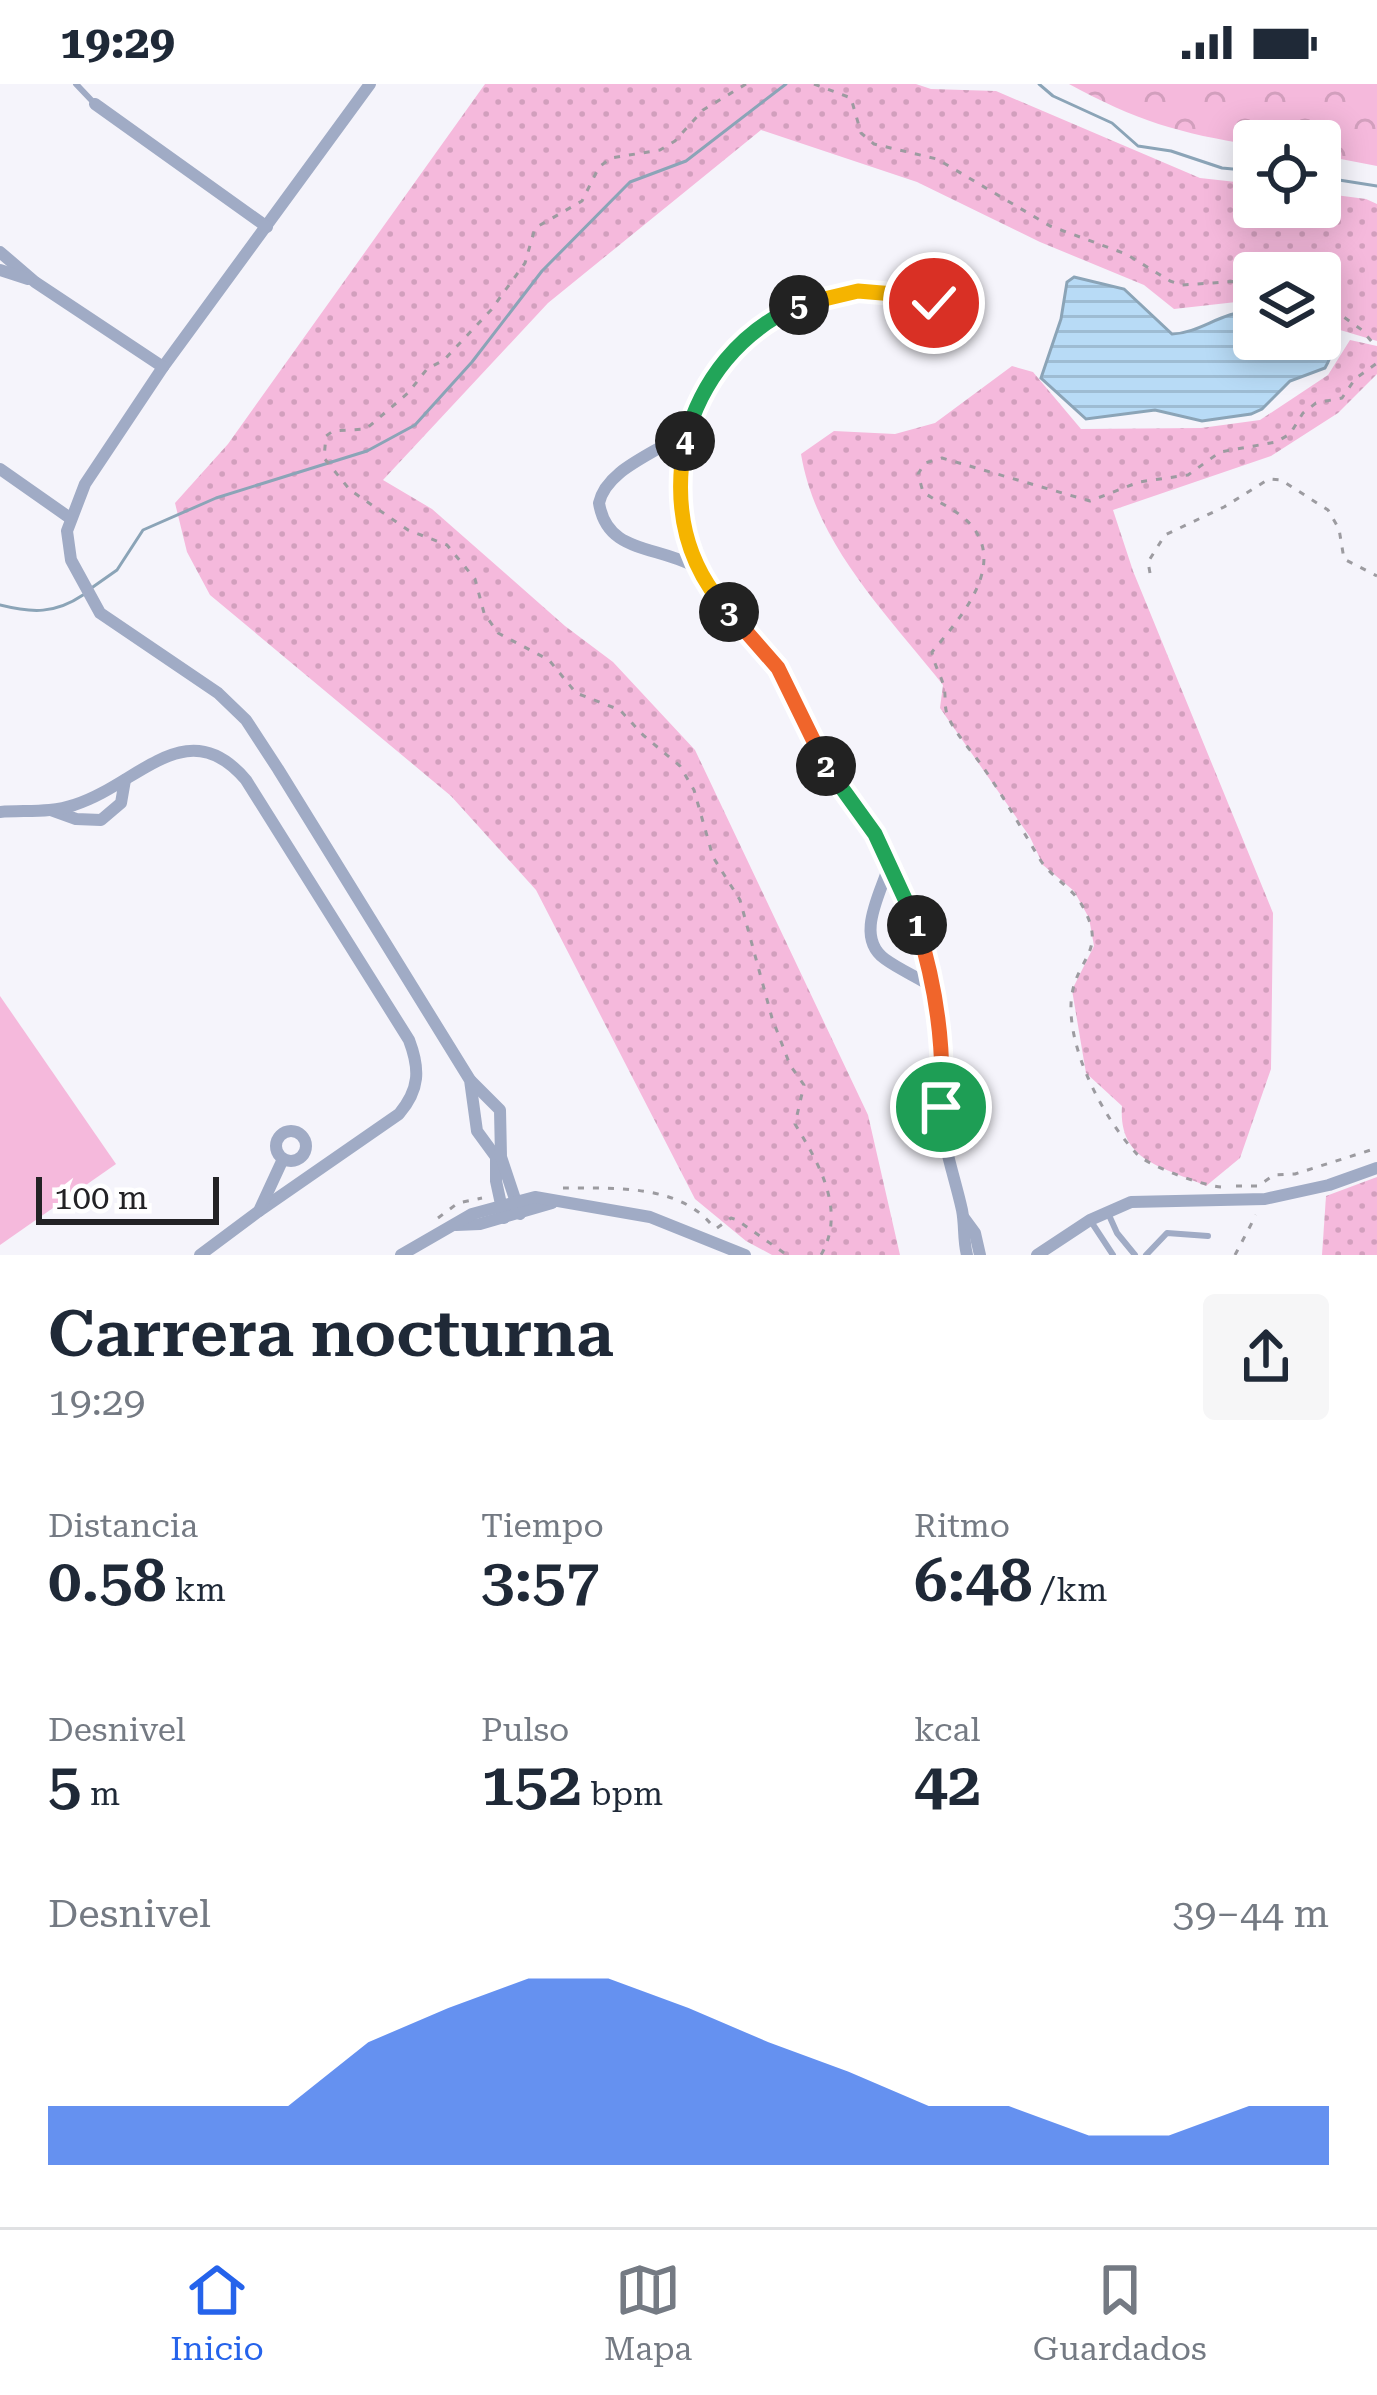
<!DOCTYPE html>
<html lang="es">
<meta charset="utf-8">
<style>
:root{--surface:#fff;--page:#f6f6f7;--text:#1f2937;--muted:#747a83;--line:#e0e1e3;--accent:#2563eb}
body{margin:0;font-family:"Roboto Serif",serif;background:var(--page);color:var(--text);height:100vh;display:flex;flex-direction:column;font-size:45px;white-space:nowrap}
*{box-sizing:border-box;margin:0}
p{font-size:39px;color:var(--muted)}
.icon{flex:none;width:66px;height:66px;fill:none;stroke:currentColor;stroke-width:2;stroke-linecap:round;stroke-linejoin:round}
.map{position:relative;height:1171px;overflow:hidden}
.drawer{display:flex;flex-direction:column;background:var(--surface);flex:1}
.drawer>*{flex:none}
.controls{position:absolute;left:1233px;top:36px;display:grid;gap:24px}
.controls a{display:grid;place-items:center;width:108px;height:108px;border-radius:12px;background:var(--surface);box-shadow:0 6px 30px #0003;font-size:60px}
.scale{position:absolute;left:36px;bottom:30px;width:183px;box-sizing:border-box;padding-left:12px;border:6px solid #232225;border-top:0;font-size:33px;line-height:42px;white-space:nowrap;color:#232225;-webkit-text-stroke:9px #fff;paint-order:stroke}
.pin{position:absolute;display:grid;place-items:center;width:102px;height:102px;color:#fff;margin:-51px;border:6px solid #fff;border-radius:50%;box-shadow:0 3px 12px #0007}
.km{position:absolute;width:60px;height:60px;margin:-30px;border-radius:50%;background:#222;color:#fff;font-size:33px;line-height:60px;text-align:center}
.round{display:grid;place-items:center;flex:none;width:126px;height:126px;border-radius:12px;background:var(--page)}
.summary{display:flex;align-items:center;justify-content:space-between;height:204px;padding:0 48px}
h1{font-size:66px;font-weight:600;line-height:90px}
.metrics{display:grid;grid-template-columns:repeat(3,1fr);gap:18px;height:204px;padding:12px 48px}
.metrics div{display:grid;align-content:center}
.metrics b{font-size:60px;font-weight:600}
.metrics small{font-size:33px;font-weight:400}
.metrics p{font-size:33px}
.chart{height:336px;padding:24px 48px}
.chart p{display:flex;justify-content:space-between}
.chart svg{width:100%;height:216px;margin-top:12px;fill:var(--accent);opacity:.7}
.status{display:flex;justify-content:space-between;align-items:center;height:84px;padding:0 60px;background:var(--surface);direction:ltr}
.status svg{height:33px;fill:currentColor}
.menu{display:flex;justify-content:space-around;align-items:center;height:168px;border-top:3px solid var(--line);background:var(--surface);font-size:33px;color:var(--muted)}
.menu a{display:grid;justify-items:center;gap:6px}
.menu .selected{color:var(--accent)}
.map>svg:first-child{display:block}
.grass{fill:url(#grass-dots)}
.forest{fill:url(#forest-crowns)}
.pitch{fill:#f5b9dc}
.water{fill:url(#water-rules);stroke:#8ba4b7;stroke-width:3}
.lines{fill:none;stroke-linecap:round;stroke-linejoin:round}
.stream{stroke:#8ba4b7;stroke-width:3}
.path{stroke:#9c9ba0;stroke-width:3;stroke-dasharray:6 9;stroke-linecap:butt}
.lane{stroke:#a0abc5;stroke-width:6}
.street{stroke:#a0abc5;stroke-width:12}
.split-1-casing{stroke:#fff;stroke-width:24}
.split-2-casing{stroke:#fff;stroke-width:24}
.split-3-casing{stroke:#fff;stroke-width:24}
.split-4-casing{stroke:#fff;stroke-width:24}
.split-5-casing{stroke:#fff;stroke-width:24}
.split-6-casing{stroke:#fff;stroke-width:24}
.split-1{stroke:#f0652b;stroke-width:15}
.split-2{stroke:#22a559;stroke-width:15}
.split-3{stroke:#f0652b;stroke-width:15}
.split-4{stroke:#f5b400;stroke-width:15}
.split-5{stroke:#22a559;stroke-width:15}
.split-6{stroke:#f5b400;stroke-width:15}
</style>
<div class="status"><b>19:29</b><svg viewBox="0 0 49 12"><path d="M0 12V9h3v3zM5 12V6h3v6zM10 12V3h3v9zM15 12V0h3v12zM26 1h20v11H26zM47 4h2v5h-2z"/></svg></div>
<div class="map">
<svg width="1377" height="1171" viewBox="0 0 1377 1171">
<defs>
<pattern id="grass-dots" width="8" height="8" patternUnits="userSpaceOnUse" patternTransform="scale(3)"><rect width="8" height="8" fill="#f5b9dc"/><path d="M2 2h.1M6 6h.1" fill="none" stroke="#d29fbd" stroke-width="1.8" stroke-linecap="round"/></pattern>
<pattern id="forest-crowns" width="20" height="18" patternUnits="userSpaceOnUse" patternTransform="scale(3)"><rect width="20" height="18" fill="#f5b9dc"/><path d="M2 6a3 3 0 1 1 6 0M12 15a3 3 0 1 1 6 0" fill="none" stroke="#d29fbd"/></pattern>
<pattern id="water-rules" width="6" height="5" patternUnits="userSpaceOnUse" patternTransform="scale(3)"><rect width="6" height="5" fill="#b8dbf6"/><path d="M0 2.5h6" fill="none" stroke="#9ebcd3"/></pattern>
</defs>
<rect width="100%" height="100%" fill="#f5f4fb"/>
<g class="grass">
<polygon points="485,0 916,0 931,5 996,7 1200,94 1254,100 1254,123 1320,123 1320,109 1366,115 1377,120 1377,257 1320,240 1320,189 1254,189 1254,216 1174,225 1144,201 1040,158 917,98 761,46 548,219 383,396 432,425 565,542 613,578 695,666 868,1031 900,1171 772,1171 746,1157 695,1115 536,806 451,712 210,511 187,468 175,419 228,360"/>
<path d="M1350 256 1377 262V290L1338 329 1271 372 1113 426 1133 487 1273 829 1271 985 1240 1074 1206 1102C1163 1082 1118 1078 1122 1022L1086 989 1072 906 1094 862 1089 834 1074 807 1043 781 1030 753 940 624 943 601C888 531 816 461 801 370L834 347 895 350 935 339 1012 282 1033 288 1081 345 1201 344 1260 336 1328 291Z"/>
<polygon points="1377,1093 1377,1171 1322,1171 1326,1112"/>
</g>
<path class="forest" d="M1069 0H1377V82L1320 71V57H1254V61C1180 50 1135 36 1069 0Z"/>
<polygon class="pitch" points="0,912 116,1080 0,1161"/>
<path class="water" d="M1074 193 1124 205 1172 250C1201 249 1221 227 1254 227V255H1320V241C1334 254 1335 267 1325 284L1290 297 1262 325 1251 330 1202 337 1155 326 1086 335 1041 294 1061 235 1067 198Z"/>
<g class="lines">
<g class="stream">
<polyline points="1039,0 1053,12 1112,39 1138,62 1171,67 1222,84 1254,87"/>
<polyline points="1320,93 1377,102"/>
<polyline points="90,505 117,486 143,446 216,414 367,367 415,341 472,278 542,187 630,98 686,77 786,0"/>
<path d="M0 521C32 529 55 530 83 511"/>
</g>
<g class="path">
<path d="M746 0 703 26 675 57 660 66 611 74 599 83 582 117 535 144 525 179 491 226 444 276 427 285 408 309 366 345 333 347 326 352 324 374 350 406 408 446 447 461 475 495 484 529 498 549 549 576 576 609 620 626 643 651 680 682 694 706 713 773 740 816 772 934 790 981 804 1001 795 1040C818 1078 847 1126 821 1171"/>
<polyline points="814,0 851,14 861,49 874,60 937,75 1050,142 1126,170 1170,197 1182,201 1254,196"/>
<polyline points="1320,216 1362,246 1377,264"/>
<polyline points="1150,489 1148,478 1165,451 1224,423 1269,395 1281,396 1328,426 1339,445 1344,475 1377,492"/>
<polyline points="1236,1102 1258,1102 1274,1091 1295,1090 1377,1064"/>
<path d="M1221 1103C1204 1102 1147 1082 1136 1069 1103 1034 1064 960 1072 910 1078 874 1106 867 1084 825 1074 804 1053 795 1041 777 1022 746 1004 713 983 683 971 666 955 650 947 630 944 621 946 612 944 603 941 591 934 581 932 568 962 532 1012 476 964 434 952 424 936 417 923 408L918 390 925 379 942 374 1090 417 1139 398 1188 391 1220 368 1276 358 1290 350 1303 329 1316 319 1342 314 1355 295 1377 279"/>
<path d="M563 1104C614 1104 682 1100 714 1144"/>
<polyline points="438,1134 458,1119 482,1114"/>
<polyline points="717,1144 731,1134 737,1136 787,1171"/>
<polyline points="1235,1171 1256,1131"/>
</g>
<g class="lane">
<polyline points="76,0 95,20"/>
<polyline points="1108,1129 1117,1149 1135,1171"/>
<polyline points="1092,1139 1113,1171"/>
<polyline points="1146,1171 1167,1149 1208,1152"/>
</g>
<g class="street">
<polyline points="370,0 163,283 85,400 67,447 71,476 100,529 218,609 246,636 278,685 470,996 477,1047 496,1073 496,1097 504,1134"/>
<polyline points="95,20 267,143"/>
<polyline points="0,168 35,198 163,283"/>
<polyline points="0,186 28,195"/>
<circle cx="921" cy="213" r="15"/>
<path d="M906 211C850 197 789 217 746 255 679 314 655 427 708 503 729 533 759 555 779 586 795 611 802 642 817 668 851 726 891 765 914 832 929 873 941 921 943 965 944 986 940 1007 941 1029 943 1062 955 1094 962 1126 965 1141 963 1156 967 1171"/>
<path d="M688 345C660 369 607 383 599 419 607 469 654 461 694 482"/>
<polyline points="0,385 70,434"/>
<polyline points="51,726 76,735 101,736 121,719 125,696"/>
<path d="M0 728C25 726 51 729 74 721 138 701 187 626 246 696L409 956C420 985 420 1005 399 1030L259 1127"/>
<path d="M890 778C883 806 853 852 885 875 900 886 918 893 934 904"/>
<polyline points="471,997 500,1026 501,1073 520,1130"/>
<circle cx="291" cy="1062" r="15"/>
<polyline points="964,1134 975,1149 980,1171"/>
<polyline points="456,1141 480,1140 552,1119"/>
<polyline points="200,1171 259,1127 283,1075"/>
<polyline points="401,1171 472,1130 535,1113 650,1133 745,1171"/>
<polyline points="1037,1171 1090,1136 1131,1118 1265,1115 1329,1101 1377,1084"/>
</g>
</g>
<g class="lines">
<defs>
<path id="split-1" d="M917 841C936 902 945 960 941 1023"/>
<polyline id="split-2" points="826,682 875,750 917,841"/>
<polyline id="split-3" points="729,528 778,584 826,682"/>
<path id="split-4" d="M685 357C673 422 684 479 729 528"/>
<path id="split-5" d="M685 357C701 296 740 247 799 221"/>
<polyline id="split-6" points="799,221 858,207 906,211 908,220 920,228 934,219"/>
</defs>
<use href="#split-1" class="split-1-casing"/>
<use href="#split-2" class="split-2-casing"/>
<use href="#split-3" class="split-3-casing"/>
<use href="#split-4" class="split-4-casing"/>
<use href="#split-5" class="split-5-casing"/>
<use href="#split-6" class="split-6-casing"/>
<use href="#split-1" class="split-1"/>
<use href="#split-2" class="split-2"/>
<use href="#split-3" class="split-3"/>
<use href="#split-4" class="split-4"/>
<use href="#split-5" class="split-5"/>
<use href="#split-6" class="split-6"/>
</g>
</svg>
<div class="controls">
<a><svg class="icon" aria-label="locate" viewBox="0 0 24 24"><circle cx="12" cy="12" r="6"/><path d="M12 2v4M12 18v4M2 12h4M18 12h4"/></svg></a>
<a><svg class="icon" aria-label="layers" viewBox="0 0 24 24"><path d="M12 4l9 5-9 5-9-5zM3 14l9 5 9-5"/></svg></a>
</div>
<div class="scale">100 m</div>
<div class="pin" style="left:941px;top:1023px;background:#1e9e55"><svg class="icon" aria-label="arrive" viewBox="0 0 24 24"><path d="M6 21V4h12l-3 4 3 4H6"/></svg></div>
<div class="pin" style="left:934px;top:219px;background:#d93025"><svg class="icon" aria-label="check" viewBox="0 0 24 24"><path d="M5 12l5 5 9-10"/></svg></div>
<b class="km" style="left:917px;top:841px">1</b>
<b class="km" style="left:826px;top:682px">2</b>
<b class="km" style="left:729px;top:528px">3</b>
<b class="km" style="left:685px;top:357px">4</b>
<b class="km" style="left:799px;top:221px">5</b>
</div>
<section class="drawer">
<div class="summary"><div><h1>Carrera nocturna</h1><p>19:29</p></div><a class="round"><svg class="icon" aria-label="share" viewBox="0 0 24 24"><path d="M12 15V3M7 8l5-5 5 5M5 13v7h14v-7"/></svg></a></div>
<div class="metrics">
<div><p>Distancia</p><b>0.58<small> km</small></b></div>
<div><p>Tiempo</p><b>3:57</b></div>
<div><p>Ritmo</p><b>6:48<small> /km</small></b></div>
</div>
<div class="metrics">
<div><p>Desnivel</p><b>5<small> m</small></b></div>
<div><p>Pulso</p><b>152<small> bpm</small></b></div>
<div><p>kcal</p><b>42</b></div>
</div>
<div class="chart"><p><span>Desnivel</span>39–44 m</p>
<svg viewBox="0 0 160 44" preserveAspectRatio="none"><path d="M0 44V32L10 32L20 32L30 32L40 19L50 12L60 6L70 6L80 12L90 19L100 25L110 32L120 32L130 38L140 38L150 32L160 32V44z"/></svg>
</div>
</section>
<nav class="menu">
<a class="selected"><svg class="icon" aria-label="home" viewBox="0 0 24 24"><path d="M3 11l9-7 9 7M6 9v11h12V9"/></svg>Inicio</a>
<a><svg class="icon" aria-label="map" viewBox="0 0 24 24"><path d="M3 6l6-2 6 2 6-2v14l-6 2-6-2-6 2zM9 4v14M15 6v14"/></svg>Mapa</a>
<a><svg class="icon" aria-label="saved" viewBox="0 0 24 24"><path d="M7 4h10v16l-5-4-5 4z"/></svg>Guardados</a>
</nav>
